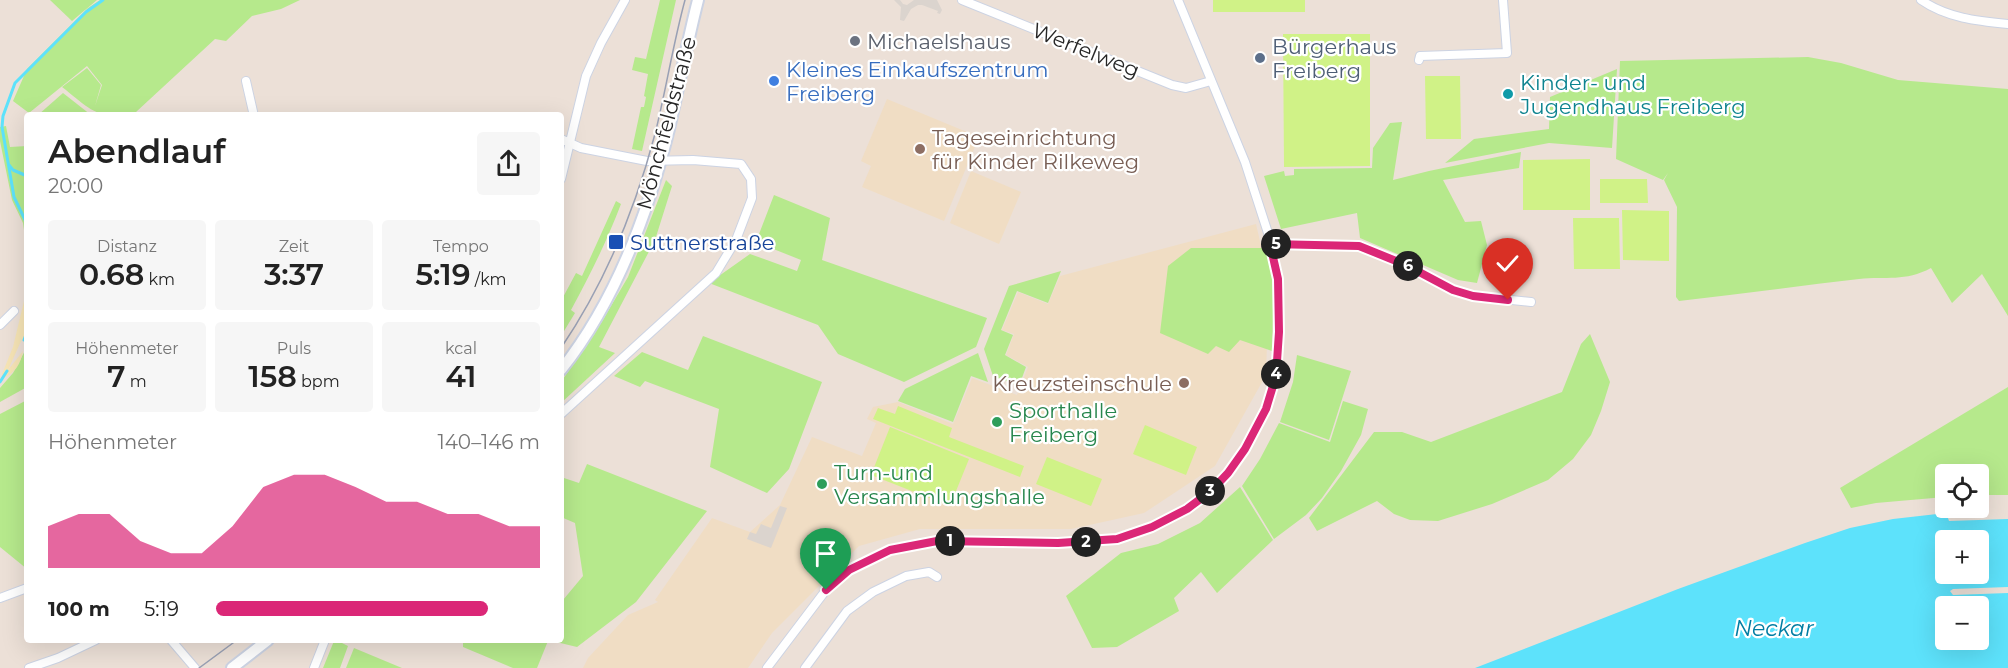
<!DOCTYPE html>
<html lang="de">
<meta charset="utf-8">
<style>
:root{--surface:#fff;--page:#f6f6f6;--text:#222;--muted:#767676;--accent:#db2777}
body{margin:0;font-family:Montserrat,sans-serif;background:var(--page);color:var(--text);height:100vh;display:flex;flex-direction:column;font-size:22px;white-space:nowrap}
*{box-sizing:border-box;margin:0}
p{font-size:20px;color:var(--muted)}
.icon{flex:none;width:33px;height:33px;fill:none;stroke:currentColor;stroke-width:2;stroke-linecap:round;stroke-linejoin:round}
.map{position:relative;flex:1;overflow:hidden}
.side{position:absolute;left:24px;top:112px;width:540px;height:531px;display:flex;flex-direction:column;background:var(--surface);border-radius:6px;box-shadow:0 6px 24px #0002}
.side>*{flex:none}
.buttons{position:absolute;left:1935px;top:464px;display:grid;gap:12px}
.buttons a{display:grid;place-items:center;width:54px;height:54px;border-radius:6px;background:var(--surface);box-shadow:0 6px 24px #0002;font-size:30px}
.pin{position:absolute;display:grid;place-items:center;width:51px;height:51px;color:#fff;margin:-62px -26px;border-radius:50% 50% 50% 0;rotate:-45deg;box-shadow:0 0 6px #0007}
.pin .icon{rotate:45deg}
.km{position:absolute;width:30px;height:30px;margin:-15px;border-radius:50%;background:#222;color:#fff;font-size:16px;line-height:30px;text-align:center}
.round{display:grid;place-items:center;flex:none;width:63px;height:63px;border-radius:6px;background:var(--page)}
.overview{display:flex;align-items:center;justify-content:space-between;height:102px;padding:0 24px}
h1{font-size:33px;font-weight:600;line-height:45px}
.stats{display:grid;grid-template-columns:repeat(3,1fr);gap:9px;height:102px;padding:6px 24px}
.stats div{display:grid;align-content:center;border-radius:6px;background:var(--page);text-align:center}
.stats b{font-size:30px;font-weight:600}
.stats small{font-size:16px;font-weight:400}
.stats p{font-size:16px}
.chart{height:168px;padding:12px 24px}
.chart p{display:flex;justify-content:space-between}
.chart svg{width:100%;height:108px;margin-top:6px;fill:var(--accent);opacity:.7}
ul{padding:0 24px;list-style:none;font-size:20px}
li{display:grid;grid-template-columns:96px 72px 1fr;align-items:center;height:45px}
li i{height:15px;border-radius:8px;background:var(--accent)}
.map>svg:first-child{display:block}
.education{fill:#f0ddc4}
.green{fill:#b6e98c}
.sand{fill:#f6e4b5}
.pitch{fill:#d0f287}
.plaza{fill:#dbd4ce}
.water{fill:#5de2fb;fill-rule:evenodd}
.lines{fill:none;stroke-linecap:round;stroke-linejoin:round}
.stream{stroke:#5de2fb;stroke-width:3}
.street-casing{stroke:#ccd3e3;stroke-width:10}
.secondary-casing{stroke:#ccd3e3;stroke-width:14}
.street{stroke:#fff;stroke-width:8}
.secondary{stroke:#fff;stroke-width:10}
.tram{stroke:#99a0b4;stroke-width:1.5}
.route-casing{stroke:#fff;stroke-width:12}
.route{stroke:#db2777;stroke-width:8}
.worship-dot{fill:#6b7280;stroke:#fff;stroke-width:2}
.service-dot{fill:#5c6f8a;stroke:#fff;stroke-width:2}
.shop-dot{fill:#3f7fe0;stroke:#fff;stroke-width:2}
.culture-dot{fill:#0f9aa8;stroke:#fff;stroke-width:2}
.education-dot{fill:#8d6e63;stroke:#fff;stroke-width:2}
.transit-dot{fill:#1a4fb4;stroke:#fff;stroke-width:2}
.leisure-dot{fill:#2e9e5b;stroke:#fff;stroke-width:2}
.labels{text-anchor:middle;dominant-baseline:central;stroke-width:4.5;stroke-linejoin:round;paint-order:stroke}
.worship-label{font-size:21px;fill:#5b616d;stroke:#fff;text-anchor:start}
.service-label{font-size:21px;fill:#4e5e75;stroke:#fff;text-anchor:start}
.street-label{font-size:21px;fill:#272727;stroke:#fff}
.shop-label{font-size:21px;fill:#366cbe;stroke:#fff;text-anchor:start}
.culture-label{font-size:21px;fill:#0d838f;stroke:#fff;text-anchor:start}
.education-label{font-size:21px;fill:#785e54;stroke:#fff;text-anchor:start}
.transit-label{font-size:21px;fill:#164399;stroke:#fff;text-anchor:start}
.leisure-label{font-size:21px;fill:#27864d;stroke:#fff;text-anchor:start}
.water-label{font-size:22px;font-style:italic;fill:#007da3;stroke:#fff}
</style>
<div class="map">
<svg width="2008" height="668" viewBox="0 0 2008 668">
<rect width="100%" height="100%" fill="#ece0d7"/>
<g class="education">
<polygon points="887,99 979,137 944,221 862,187 871,166 861,161"/>
<polygon points="971,171 1021,192 999,244 950,223"/>
<polygon points="1256,224 1269,280 1266,375 1215,466 1144,513 1071,529 920,529 859,546 772,633 748,668 583,668 588,658 628,615 658,602 655,600 712,518 750,532 780,505 812,437 862,456 876,423 867,419 873,407 898,402 953,424 972,378 1017,395 1028,367 1006,355 1014,334 1002,330 1018,292 1048,304 1060,276"/>
</g>
<g class="green">
<polygon points="50,0 97,0 72,21"/>
<path d="M100 0H300L281 9 252 16 226 41 215 39 136 112C100 124 88 107 62 87L87 68 101 85 95 106 102 85 87 66 29 113 13 101 27 69 88 8Z"/>
<polygon points="660,0 676,0 642,151 632,149 641,107 644,107 646,97 644,96 648,74 632,70 635,57 646,59"/>
<path d="M1808 57 1841 63 1898 80 2008 89V316L1982 274 1952 303 1931 268C1905 282 1886 276 1859 279 1799 286 1739 294 1679 301L1676 297 1677 207 1664 180 1668 173 1663 180 1616 159 1620 61Z"/>
<polygon points="1617,69 1612,148 1549,143 1445,163 1474,139 1549,129 1550,97"/>
<polygon points="63,93 91,115 38,115"/>
<polygon points="1402,122 1393,180 1429,171 1521,152 1519,168 1443,180 1465,222 1481,221 1487,245 1477,283 1458,280 1360,238 1357,213 1281,229 1264,176 1284,171 1285,176 1294,175 1294,169 1372,168 1373,148 1390,123"/>
<polygon points="6,126 10,147 27,146 27,251 23,223 12,200 0,141 0,127"/>
<polygon points="666,180 672,186 655,240 599,347 615,353 561,403 561,382 601,323 628,277"/>
<polygon points="774,195 830,218 822,260 987,318 976,347 904,382 838,354 818,325 709,283 750,254 797,271 801,260 756,242"/>
<path d="M616 201 621 204C607 241 590 275 571 310L575 313 561 336V301L576 273 582 276Z"/>
<polygon points="1191,248 1267,248 1274,280 1272,351 1240,340 1229,352 1216,346 1208,354 1160,333 1168,266"/>
<polygon points="1061,271 1048,303 1017,291 1001,330 1013,335 1005,355 1026,367 1019,386 993,376 984,349 1009,286"/>
<polygon points="1590,334 1610,382 1601,411 1591,435 1573,459 1548,480 1492,504 1438,521 1410,520 1394,514 1377,501 1317,531 1309,518 1374,432 1402,432 1431,442 1562,392 1581,344"/>
<polygon points="703,336 822,382 789,469 767,493 710,467 719,409 645,381 640,387 614,376 642,352 688,370"/>
<polygon points="27,347 27,387 0,402 0,388 13,373"/>
<polygon points="978,353 988,382 971,376 953,422 898,401 905,389"/>
<polygon points="1297,355 1351,371 1329,440 1280,422 1293,382"/>
<polygon points="2008,387 2008,495 1979,495 1978,474 1946,474 1945,497 1876,503 1851,508 1840,488"/>
<polygon points="27,400 27,569 0,547 0,414"/>
<polygon points="1343,401 1368,409 1361,435 1341,471 1322,498 1306,515 1274,539 1242,486 1260,459 1279,423 1330,442"/>
<polygon points="587,464 707,511 636,602 577,647 552,641 561,640 561,599 563,600 583,576 575,523 561,517 561,477 579,483"/>
<polygon points="1240,487 1273,540 1217,593 1201,572 1174,598 1179,611 1117,647 1092,648 1066,596 1121,553 1158,544 1200,523"/>
<polygon points="334,641 343,641 342,643 348,646 340,668 323,668"/>
<polygon points="463,641 463,640 548,641 537,668 513,668 463,647"/>
<polygon points="354,648 402,668 346,668"/>
</g>
<path class="sand" d="M27 295V337L22 339 8 370 23 351C21 363 15 374 3 378L2 374 13 347 25 297Z"/>
<g class="pitch">
<rect x="1213" y="0" width="92" height="12"/>
<polygon points="1283,34 1370,34 1370,166 1284,167"/>
<polygon points="1425,76 1460,76 1461,139 1426,139"/>
<polygon points="1590,159 1590,210 1523,210 1523,160"/>
<polygon points="1600,179 1647,179 1648,203 1600,203"/>
<polygon points="1622,210 1669,211 1669,261 1623,260"/>
<polygon points="1619,218 1620,269 1574,269 1573,218"/>
<polygon points="898,406 952,428 949,437 1024,466 1020,477 873,419 878,408 895,414"/>
<polygon points="1145,425 1197,447 1186,475 1133,454"/>
<polygon points="890,427 969,459 950,506 871,475"/>
<polygon points="1047,457 1102,479 1091,506 1036,484"/>
</g>
<g class="plaza">
<polygon points="894,0 900,0 903,4 907,5 914,0 937,0 942,10 940,14 937,13 938,11 922,5 918,5 911,9 904,21 900,20 901,7"/>
<polygon points="780,506 787,508 771,548 747,539 750,532 756,534 761,524 771,528"/>
</g>
<path class="water" d="M1937 514V517L1947 515 1949 521 2008 519V587L1953 589 1950 591 1953 595 2008 593V668H1475L1678 589 1805 543 1850 528 1893 519ZM1946 540H1978V573H1946ZM1946 606H1978V639H1946Z"/>
<g class="lines">
<g class="stream">
<polyline points="9,165 13,170 27,176"/>
<polyline points="27,224 14,197 2,127 3,116 15,83 86,12 103,0"/>
<polyline points="24,340 27,332"/>
<polyline points="0,382 7,371"/>
</g>
<defs>
<g id="street">
<polyline points="962,0 1172,85 1186,88 1211,81"/>
<path d="M1921 0C1947 18 1977 21 2008 24"/>
<polyline points="1419,60 1420,56 1507,53 1503,0"/>
<polyline points="246,81 254,116"/>
<polyline points="561,139 581,148 647,161 693,160 741,164 751,179 752,198 736,240 716,273 561,414"/>
<polyline points="561,179 586,76 601,43 625,0"/>
<polyline points="1270,244 1359,246 1406,265 1453,290 1473,296 1531,302"/>
<polyline points="0,325 14,311"/>
<polyline points="0,598 27,588"/>
<polyline points="171,640 195,668"/>
<polyline points="29,668 58,658 96,640"/>
<polyline points="314,668 325,640"/>
<polyline points="767,668 826,590 849,570 890,550 937,541 1058,543 1117,539 1152,527 1187,509 1211,491 1228,473 1245,449 1266,409 1276,376 1279,332 1278,279 1268,233 1245,162 1178,0"/>
<polyline points="805,668 847,611 873,592 906,576 929,572 937,577"/>
</g>
<g id="secondary">
<path d="M561 370C616 301 648 214 669 129 679 86 687 43 698 0"/>
<polyline points="232,668 268,640"/>
</g>
</defs>
<use href="#street" class="street-casing"/>
<use href="#secondary" class="secondary-casing"/>
<use href="#street" class="street"/>
<use href="#secondary" class="secondary"/>
<g class="tram">
<path d="M561 348C605 283 635 210 655 134 666 90 673 44 685 0"/>
<polyline points="199,668 237,640"/>
</g>
</g>
<g class="lines">
<defs>
<polyline id="route" points="826,590 849,570 890,550 937,541 1058,543 1117,539 1152,527 1187,509 1211,491 1228,473 1245,449 1266,409 1276,376 1279,332 1278,279 1270,244 1359,246 1406,265 1453,290 1473,296 1508,300"/>
</defs>
<use href="#route" class="route-casing"/>
<use href="#route" class="route"/>
</g>
<circle class="worship-dot" cx="855" cy="41" r="6"/>
<circle class="service-dot" cx="1260" cy="58" r="6"/>
<circle class="shop-dot" cx="774" cy="81" r="6"/>
<circle class="culture-dot" cx="1508" cy="94" r="6"/>
<g class="education-dot">
<circle cx="920" cy="149" r="6"/>
<circle cx="1184" cy="383" r="6"/>
</g>
<rect class="transit-dot" x="608" y="234" width="16" height="16" rx="3"/>
<g class="leisure-dot">
<circle cx="997" cy="422" r="6"/>
<circle cx="822" cy="484" r="6"/>
</g>
<g class="labels">
<g class="worship-label">
<text x="867" y="41">Michaelshaus</text>
</g>
<g class="service-label">
<text x="1272" y="46">Bürgerhaus<tspan x="1272" dy="24">Freiberg</tspan></text>
</g>
<g class="street-label">
<text transform="translate(1086 50) rotate(22)">Werfelweg</text>
<text transform="translate(666 123) rotate(-75)">Mönchfeldstraße</text>
</g>
<g class="shop-label">
<text x="786" y="69">Kleines Einkaufszentrum<tspan x="786" dy="24">Freiberg</tspan></text>
</g>
<g class="culture-label">
<text x="1520" y="82">Kinder- und<tspan x="1520" dy="24">Jugendhaus Freiberg</tspan></text>
</g>
<g class="education-label">
<text x="932" y="137">Tageseinrichtung<tspan x="932" dy="24">für Kinder Rilkeweg</tspan></text>
<text x="1172" y="383" text-anchor="end">Kreuzsteinschule</text>
</g>
<g class="transit-label">
<text x="630" y="242">Suttnerstraße</text>
</g>
<g class="leisure-label">
<text x="1009" y="410">Sporthalle<tspan x="1009" dy="24">Freiberg</tspan></text>
<text x="834" y="472">Turn-und<tspan x="834" dy="24">Versammlungshalle</tspan></text>
</g>
<g class="water-label">
<text x="1774" y="628">Neckar</text>
</g>
</g>
</svg>
<div class="buttons">
<a><svg class="icon" aria-label="locate" viewBox="0 0 24 24"><circle cx="12" cy="12" r="6"/><path d="M12 2v4M12 18v4M2 12h4M18 12h4"/></svg></a>
<a>+</a>
<a>−</a>
</div>
<div class="pin" style="left:826px;top:590px;background:#1e9e55"><svg class="icon" aria-label="arrive" viewBox="0 0 24 24"><path d="M6 21V4h12l-3 4 3 4H6"/></svg></div>
<div class="pin" style="left:1508px;top:300px;background:#d93025"><svg class="icon" aria-label="check" viewBox="0 0 24 24"><path d="M5 12l5 5 9-10"/></svg></div>
<b class="km" style="left:950px;top:541px">1</b>
<b class="km" style="left:1086px;top:542px">2</b>
<b class="km" style="left:1210px;top:491px">3</b>
<b class="km" style="left:1276px;top:374px">4</b>
<b class="km" style="left:1276px;top:244px">5</b>
<b class="km" style="left:1408px;top:266px">6</b>
<section class="side">
<div class="overview"><div><h1>Abendlauf</h1><p>20:00</p></div><a class="round"><svg class="icon" aria-label="share" viewBox="0 0 24 24"><path d="M12 15V3M7 8l5-5 5 5M5 13v7h14v-7"/></svg></a></div>
<div class="stats">
<div><p>Distanz</p><b>0.68<small> km</small></b></div>
<div><p>Zeit</p><b>3:37</b></div>
<div><p>Tempo</p><b>5:19<small> /km</small></b></div>
</div>
<div class="stats">
<div><p>Höhenmeter</p><b>7<small> m</small></b></div>
<div><p>Puls</p><b>158<small> bpm</small></b></div>
<div><p>kcal</p><b>41</b></div>
</div>
<div class="chart"><p><span>Höhenmeter</span>140–146 m</p>
<svg viewBox="0 0 160 44" preserveAspectRatio="none"><path d="M0 44V27L10 22L20 22L30 33L40 38L50 38L60 27L70 11L80 6L90 6L100 11L110 17L120 17L130 22L140 22L150 27L160 27V44z"/></svg>
</div>
<ul>
<li><b>100 m</b>5:19<i style="width:84%"></i></li>
</ul>
</section>
</div>
